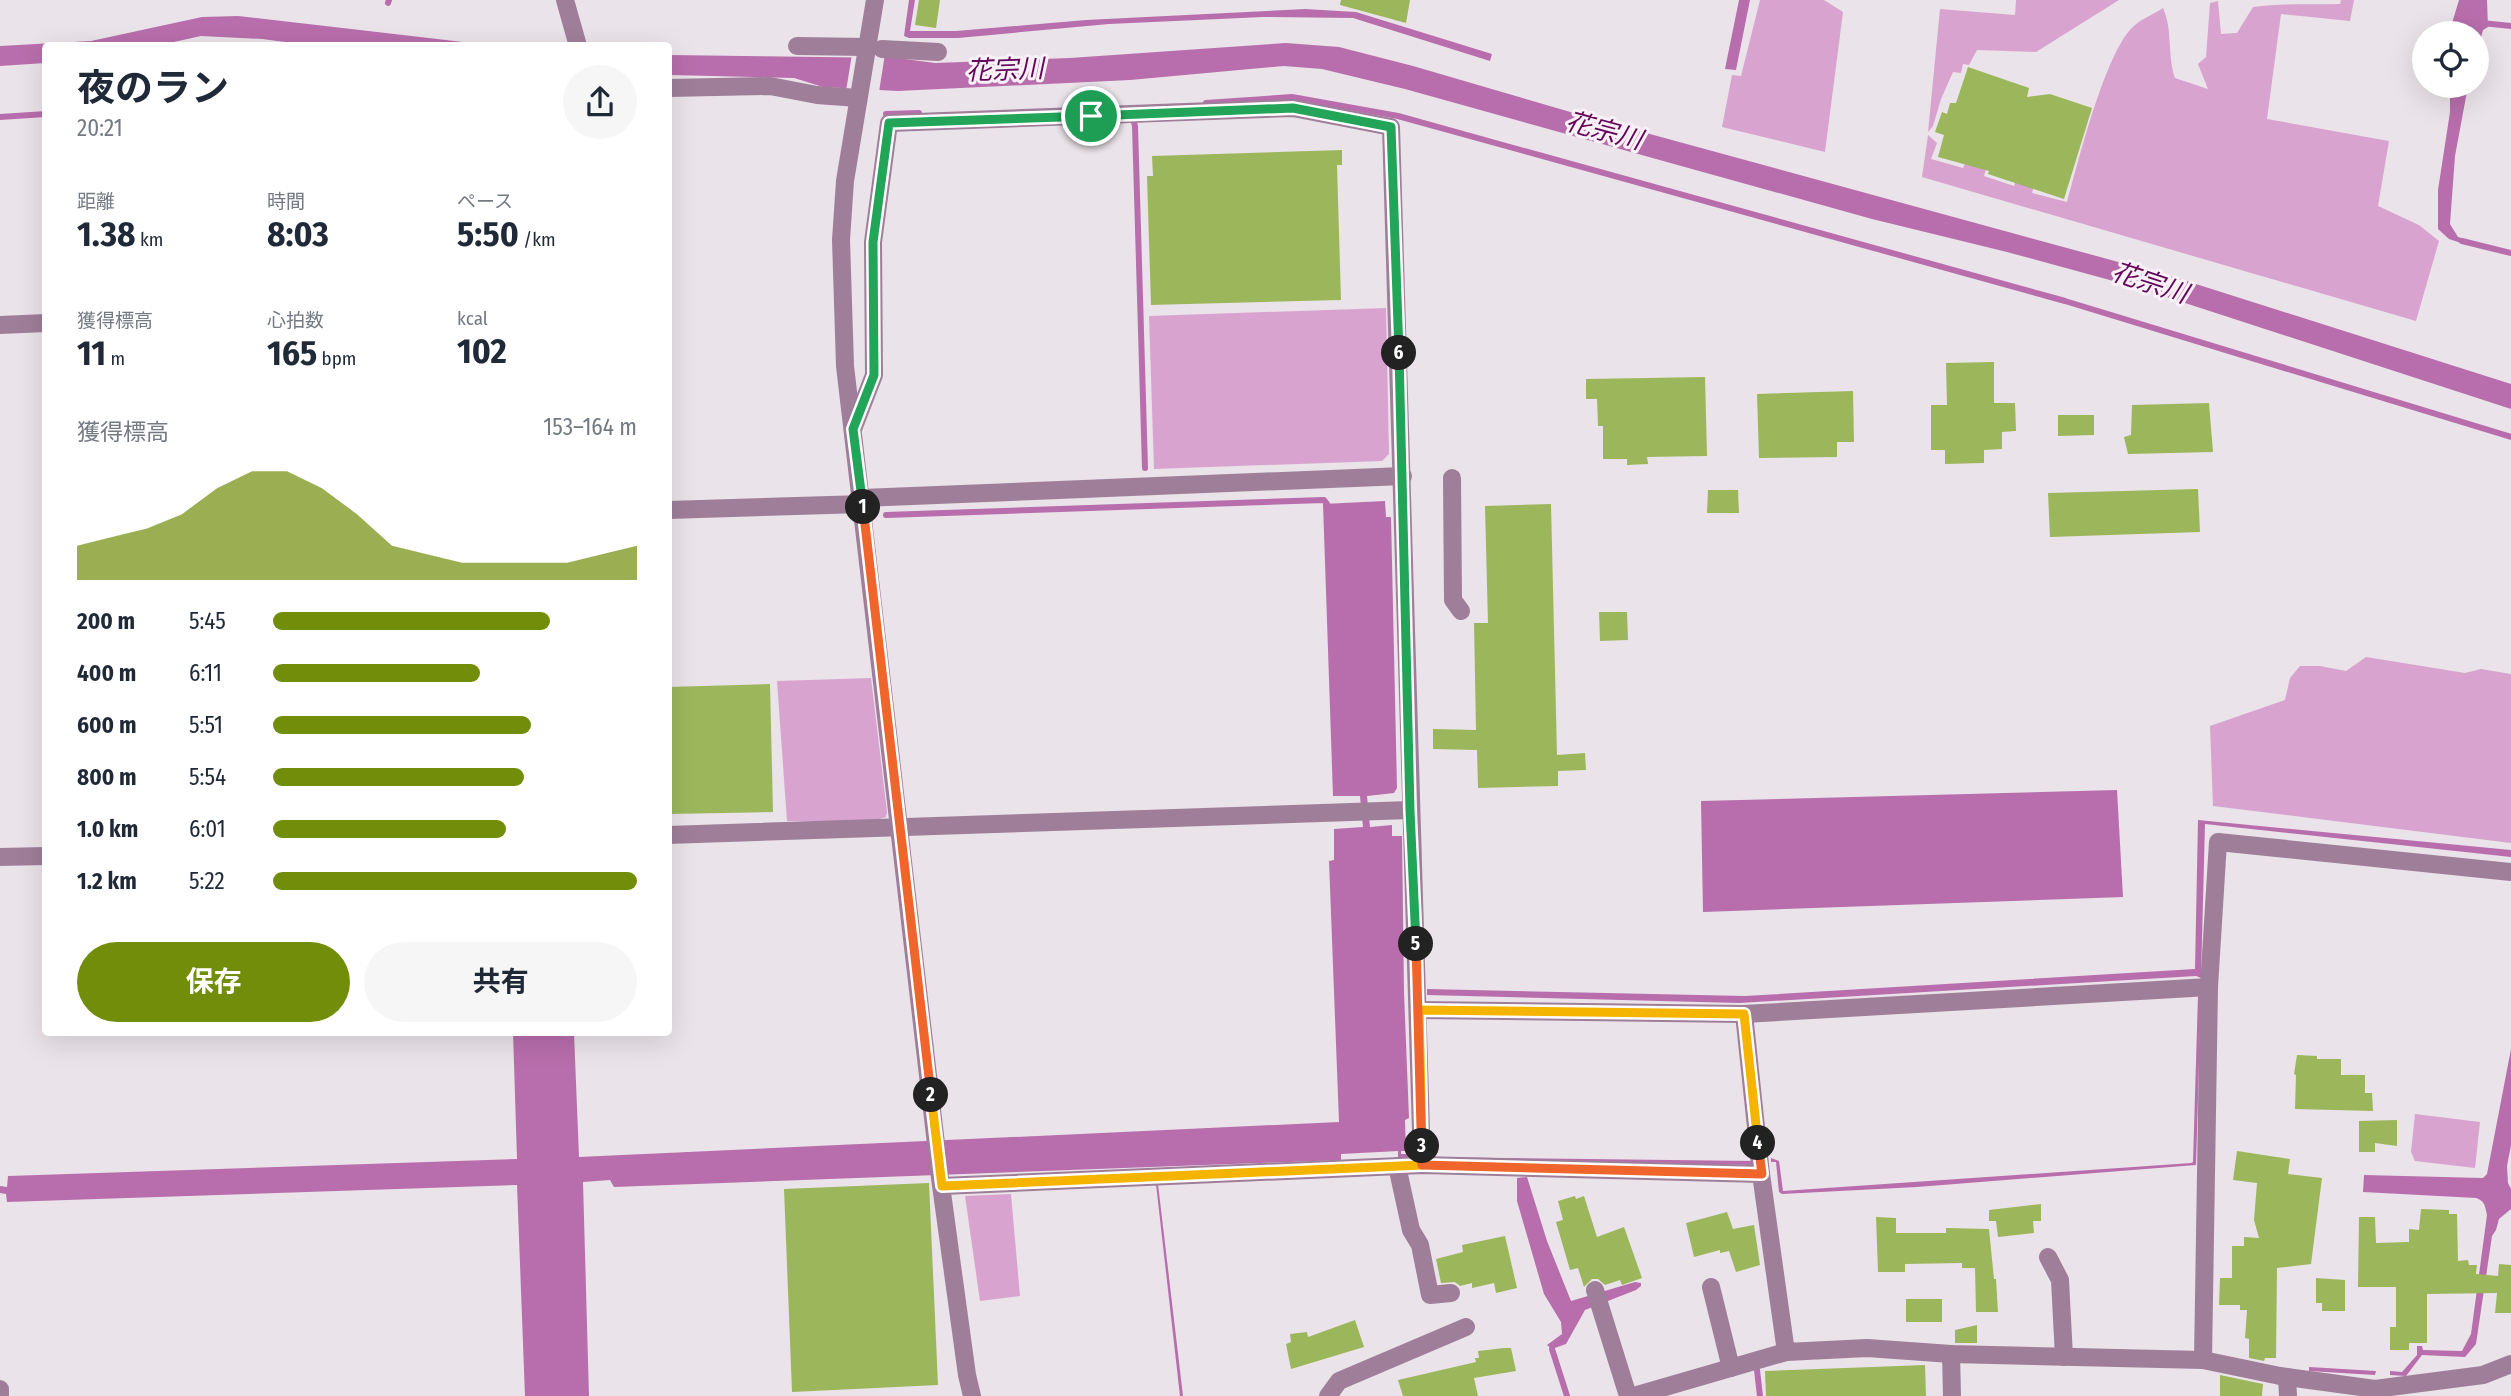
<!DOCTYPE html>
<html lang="ja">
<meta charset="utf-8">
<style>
:root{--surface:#fff;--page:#f6f6f7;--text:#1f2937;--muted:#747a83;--accent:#718d0a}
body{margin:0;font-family:"Fira Sans Condensed","Noto Sans JP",sans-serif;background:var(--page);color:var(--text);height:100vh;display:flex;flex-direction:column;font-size:26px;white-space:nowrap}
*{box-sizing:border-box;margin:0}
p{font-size:23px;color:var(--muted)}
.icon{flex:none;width:38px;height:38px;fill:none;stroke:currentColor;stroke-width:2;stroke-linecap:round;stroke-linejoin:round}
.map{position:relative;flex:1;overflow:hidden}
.sheet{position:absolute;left:42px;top:42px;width:630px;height:994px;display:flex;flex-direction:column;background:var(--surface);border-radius:7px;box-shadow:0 7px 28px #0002}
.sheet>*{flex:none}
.fabs{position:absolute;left:2412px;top:21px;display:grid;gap:14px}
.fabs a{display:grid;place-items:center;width:77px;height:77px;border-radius:50%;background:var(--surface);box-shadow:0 7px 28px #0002;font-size:35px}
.pin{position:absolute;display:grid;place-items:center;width:60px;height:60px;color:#fff;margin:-30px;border:4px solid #fff;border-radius:50%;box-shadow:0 2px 7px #0007}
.km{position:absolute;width:35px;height:35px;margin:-18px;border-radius:50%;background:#222;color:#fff;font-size:19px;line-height:35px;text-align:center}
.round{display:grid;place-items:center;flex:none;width:74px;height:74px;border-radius:37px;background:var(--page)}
.summary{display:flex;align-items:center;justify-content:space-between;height:119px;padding:0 35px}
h1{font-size:38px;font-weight:700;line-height:52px}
.figures{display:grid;grid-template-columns:repeat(3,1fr);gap:10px;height:119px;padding:7px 35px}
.figures div{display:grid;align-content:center}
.figures b{font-size:35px;font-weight:700}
.figures small{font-size:19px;font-weight:400}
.figures p{font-size:19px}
.chart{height:196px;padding:14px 35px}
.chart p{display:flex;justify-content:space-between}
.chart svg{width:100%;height:126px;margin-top:7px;fill:var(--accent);opacity:.7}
.cta{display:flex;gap:14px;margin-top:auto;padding:14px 35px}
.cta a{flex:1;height:80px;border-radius:42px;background:var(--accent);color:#fff;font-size:28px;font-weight:700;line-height:80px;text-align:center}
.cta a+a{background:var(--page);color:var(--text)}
ul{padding:0 35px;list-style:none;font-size:23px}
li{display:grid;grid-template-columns:112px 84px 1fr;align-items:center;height:52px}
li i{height:18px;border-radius:9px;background:var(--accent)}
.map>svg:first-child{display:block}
.green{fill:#d9a3cf}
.water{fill:#b86eac}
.pier{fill:#eae3e9}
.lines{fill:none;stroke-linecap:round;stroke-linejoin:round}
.stream{stroke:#b86eac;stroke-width:6}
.building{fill:#9cb75b}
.minor{stroke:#9f7e99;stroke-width:18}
.split-1-casing{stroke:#fff;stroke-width:14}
.split-2-casing{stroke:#fff;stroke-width:14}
.split-3-casing{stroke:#fff;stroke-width:14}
.split-4-casing{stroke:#fff;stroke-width:14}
.split-5-casing{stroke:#fff;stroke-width:14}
.split-6-casing{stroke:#fff;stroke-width:14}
.split-7-casing{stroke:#fff;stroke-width:14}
.split-1{stroke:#22a559;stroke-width:9}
.split-2{stroke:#f0652b;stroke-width:9}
.split-3{stroke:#f5b400;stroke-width:9}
.split-4{stroke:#f5b400;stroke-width:9}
.split-5{stroke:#f0652b;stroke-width:9}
.split-6{stroke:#22a559;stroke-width:9}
.split-7{stroke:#22a559;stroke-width:9}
.labels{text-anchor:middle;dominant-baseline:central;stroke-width:6;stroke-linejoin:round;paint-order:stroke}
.water-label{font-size:26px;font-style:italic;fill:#65065c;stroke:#f8f1f6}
</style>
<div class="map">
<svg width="2511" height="1396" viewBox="0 0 2511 1396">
<rect width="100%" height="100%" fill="#eae3e9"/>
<g class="green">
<polygon points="1760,0 1824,0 1843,12 1825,152 1722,127 1732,75 1741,76"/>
<polygon points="2016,0 2119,0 2036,52 1977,50 1969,65 1963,64 1961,73 1953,72 1941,99 1933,126 1928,132 1940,9 2015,15"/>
<path d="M2341 0H2354L2350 21 2281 14 2267 119 2389 141 2378 206 2419 225 2439 241 2416 321 1922 177 1928 135 1937 143 1931 159 1963 168 1968 157 1987 166 1984 176 2014 186 2018 175 2036 179 2032 193 2067 202C2078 163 2106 48 2135 25 2143 18 2154 14 2163 8 2173 30 2167 55 2175 78L2208 89 2198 64 2206 57 2210 3 2218 1 2221 34 2237 33 2253 7C2281 3 2311 5 2340 4Z"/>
<polygon points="1386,308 1389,454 1382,461 1154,469 1149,316"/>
<polygon points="2366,657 2465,673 2481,669 2511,674 2511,843 2213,806 2210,726 2285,700 2290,678 2300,666 2320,666 2346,671"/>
<polygon points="871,678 887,812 886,817 869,822 787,821 777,681"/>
<polygon points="2415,1114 2480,1122 2475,1168 2415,1161 2411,1152"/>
<polygon points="1011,1194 1020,1296 980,1301 965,1196"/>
</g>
<g class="water">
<polygon points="909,0 915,0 910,31 956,31 1086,20 1305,9 1356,12 1492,54 1490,61 1353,18 1263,17 1109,24 958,38 909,38 904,36"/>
<polygon points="1739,0 1750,0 1736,70 1725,69"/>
<polygon points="2459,0 2487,0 2488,27 2483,30 2476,56 2476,33 2449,33"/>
<polygon points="238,16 489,45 316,46 262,39 201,36 160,45 46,46 45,63 0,66 0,46 91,41 202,17"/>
<polygon points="1286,43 1339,47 1413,66 1584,116 2177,278 2511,384 2511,409 2139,288 2007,252 1872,219 1405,89 1322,69 1284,66 1130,80 898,91 823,87 794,78 669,75 669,55 897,58 935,63 1070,58"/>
<polygon points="2450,86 2468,86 2455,156 2450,224 2458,237 2468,240 2467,245 2449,239 2438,229 2438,190 2450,112"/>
<polygon points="1385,501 1386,517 1391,517 1397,788 1394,793 1367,796 1370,827 1392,825 1392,836 1402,836 1404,992 1409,1118 1405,1120 1406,1151 1401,1151 1401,1154 1412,1154 1413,1158 1398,1158 1398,1151 1341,1154 1341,1160 614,1187 610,1180 583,1182 589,1396 525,1396 517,1185 7,1202 6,1194 0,1193 0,1186 7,1187 8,1176 517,1159 513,1032 574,1033 579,1157 1339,1122 1329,861 1334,860 1334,829 1363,827 1360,796 1333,796 1323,504"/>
<polygon points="2117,790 2123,897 1703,912 1701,801"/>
<polygon points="2198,820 2511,850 2511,857 2205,824 2201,978 2196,976 1739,1003 1427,995 1427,989 1745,996 2195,969"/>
<polygon points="2198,995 2201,995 2196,1165 1917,1187 1782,1194 1779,1192 1776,1162 1771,1162 1771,1158 1779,1161 1783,1191 2191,1163 2193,1162"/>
<path d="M2511 1049V1145L2507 1166 2508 1183 2511 1189V1209L2499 1219 2496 1230 2492 1236 2476 1344 2465 1357 2422 1355 2406 1376 2390 1375V1371L2402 1372 2417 1355V1346H2422L2423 1350 2462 1351 2471 1334 2487 1215C2485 1206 2485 1201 2476 1198L2363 1192 2364 1175 2483 1178 2487 1174Z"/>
<polygon points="1433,1157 1754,1161 1754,1165 1524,1162"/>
<polygon points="1527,1177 1547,1241 1571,1301 1635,1282 1641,1283 1641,1286 1636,1290 1585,1310 1566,1344 1552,1349 1547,1345 1562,1334 1561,1322 1544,1294 1517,1201 1517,1178"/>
<polygon points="1156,1184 1158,1184 1183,1396 1180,1396"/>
<polygon points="2309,1367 2376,1371 2375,1375 2309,1371"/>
</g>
<polygon class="pier" points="852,54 885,54 879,92 846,91"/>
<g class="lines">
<g class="stream">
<polyline points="388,3 389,0"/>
<polyline points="2482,23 2511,26"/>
<polyline points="1206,103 1292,97 1398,116 2065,301 2511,437"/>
<polyline points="886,114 919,113"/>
<polyline points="1132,116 1135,126 1145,468"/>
<polyline points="0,117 46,114"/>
<polyline points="2462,241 2511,253"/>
<polyline points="886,515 1324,500 1327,504"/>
<polyline points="1552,1349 1567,1396"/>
<polyline points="1757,1370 1760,1396"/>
</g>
</g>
<g class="building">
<polygon points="919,0 940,0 936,28 915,25"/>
<polygon points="1341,0 1410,0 1406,23 1340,5"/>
<polygon points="1968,67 2029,88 2027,97 2050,94 2092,108 2064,199 1988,174 1989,171 1938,157 1944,135 1935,132 1942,112 1947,114 1950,103 1956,103"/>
<polygon points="1342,150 1342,165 1337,165 1341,300 1151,305 1147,176 1153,176 1152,156"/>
<polygon points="1994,362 1994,403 2015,403 2016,431 2002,432 2002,449 1984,450 1984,463 1945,464 1945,450 1931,450 1931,405 1947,405 1946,363"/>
<polygon points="1705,377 1707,456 1647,457 1648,464 1627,465 1627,459 1603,459 1603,426 1598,426 1597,399 1586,399 1586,379"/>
<polygon points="1853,391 1854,442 1837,442 1837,457 1759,458 1757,394"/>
<polygon points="2209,403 2213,452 2128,454 2124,437 2131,435 2132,405"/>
<polygon points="2058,415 2094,415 2094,435 2058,436"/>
<polygon points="2198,489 2200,532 2050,537 2048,493"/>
<polygon points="1708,490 1738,490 1739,513 1707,513"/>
<polygon points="1551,504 1557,755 1585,753 1586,770 1558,771 1558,786 1478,788 1477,750 1433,749 1433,729 1476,730 1474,623 1488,623 1485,506"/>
<polygon points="1599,612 1627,612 1628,640 1600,641"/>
<polygon points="770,684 773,812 668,814 668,687"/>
<polygon points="2297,1055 2317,1056 2317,1059 2341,1059 2341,1075 2365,1075 2365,1093 2372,1093 2373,1111 2295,1109 2296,1075 2294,1074"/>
<polygon points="2397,1120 2397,1146 2375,1143 2375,1152 2359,1152 2359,1121"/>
<polygon points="2237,1151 2290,1159 2288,1174 2322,1178 2311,1264 2277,1268 2276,1358 2265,1358 2264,1361 2249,1358 2249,1339 2245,1338 2247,1310 2240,1310 2240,1305 2219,1305 2220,1278 2232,1278 2232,1246 2244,1246 2244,1237 2259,1238 2254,1220 2257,1183 2233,1180"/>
<polygon points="929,1183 938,1385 792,1392 784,1189"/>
<polygon points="1575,1196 1576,1199 1584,1196 1597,1237 1624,1227 1642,1278 1622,1285 1620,1280 1605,1285 1598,1279 1592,1279 1584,1287 1578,1268 1570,1270 1556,1222 1563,1220 1558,1201"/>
<polygon points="2041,1204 2041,1221 2033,1221 2034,1233 1998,1237 1996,1221 1989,1221 1989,1210"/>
<polygon points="2421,1209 2449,1210 2449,1214 2457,1214 2458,1261 2468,1260 2469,1265 2477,1265 2476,1274 2498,1276 2499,1264 2511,1265 2511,1313 2495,1313 2497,1293 2427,1294 2427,1343 2409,1343 2409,1350 2390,1350 2390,1327 2396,1327 2396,1287 2358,1287 2359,1217 2375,1217 2376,1243 2409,1242 2409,1229 2419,1230"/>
<polygon points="1727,1212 1733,1229 1754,1225 1760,1265 1736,1272 1729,1251 1720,1253 1720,1250 1694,1257 1686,1223"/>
<polygon points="1876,1217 1896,1218 1896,1233 1946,1233 1946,1228 1989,1229 1994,1279 1996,1279 1998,1312 1976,1312 1975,1268 1962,1268 1962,1263 1905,1264 1905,1272 1878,1272"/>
<polygon points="1505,1236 1517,1288 1496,1293 1494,1283 1472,1288 1472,1283 1460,1286 1455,1282 1441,1283 1436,1259 1463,1252 1462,1245"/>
<polygon points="2316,1278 2345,1280 2345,1311 2322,1311 2322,1303 2316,1303"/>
<rect x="1906" y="1299" width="36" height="23"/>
<polygon points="1355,1320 1364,1347 1291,1369 1286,1344 1291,1342 1290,1334 1307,1332 1308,1337"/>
<polygon points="1977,1325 1977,1343 1955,1343 1955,1330"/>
<polygon points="1504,1348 1511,1348 1516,1371 1474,1378 1478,1396 1403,1396 1398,1380 1476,1362 1475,1358 1479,1358 1478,1351"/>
<polygon points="1925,1365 1926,1396 1766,1396 1765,1371"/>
<polygon points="2220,1375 2263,1384 2262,1396 2220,1396"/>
</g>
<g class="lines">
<g class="minor">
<polyline points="565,0 578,46"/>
<polyline points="875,0 845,181 841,240 845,366 940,1178 967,1375 972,1396"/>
<polyline points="797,46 867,47"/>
<polyline points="882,49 938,52"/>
<polyline points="668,88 770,86 817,95 858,98"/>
<polyline points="0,325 46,323"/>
<polyline points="853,429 874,375 873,242 889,123 1293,108 1391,127 1422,1165"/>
<polyline points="1452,478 1453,600 1461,611"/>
<polyline points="862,498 1403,476"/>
<polyline points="668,510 863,504"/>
<polyline points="668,835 1410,810"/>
<polyline points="0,857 46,856"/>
<polyline points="1419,1010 1744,1014 2209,987"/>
<polyline points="1744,1014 1761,1174"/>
<polyline points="1397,1166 1411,1230 1420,1245 1430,1295 1451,1293"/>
<polyline points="942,1186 1422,1165 1761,1174 1786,1352"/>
<polyline points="2048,1257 2060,1280 2064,1357"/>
<polyline points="1711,1287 1731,1368"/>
<polyline points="1595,1290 1628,1396"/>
<polyline points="1951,1354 1952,1396"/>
<polyline points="2203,1360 2209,987 2218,842 2511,872"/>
<polyline points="2287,1377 2288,1396"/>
<polyline points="0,1389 0,1396"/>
<polyline points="1328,1396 1339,1381 1466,1327"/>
<polyline points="1634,1396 1786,1352 1867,1348 1951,1354 2203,1360 2280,1376 2375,1389 2483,1375 2511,1364"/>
</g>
</g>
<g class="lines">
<defs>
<polyline id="split-1" points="863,507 853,429 874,375 873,242 889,123 1091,116"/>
<polyline id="split-2" points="863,507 931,1095"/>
<polyline id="split-3" points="931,1095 942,1186 1422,1165 1422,1146"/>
<polyline id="split-4" points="1422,1146 1419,1010 1744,1014 1758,1143"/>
<polyline id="split-5" points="1416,944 1422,1165 1762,1174 1758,1143"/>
<polyline id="split-6" points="1399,353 1410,810 1416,944"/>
<polyline id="split-7" points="1091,116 1293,108 1391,127 1399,353"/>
</defs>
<use href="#split-1" class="split-1-casing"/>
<use href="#split-2" class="split-2-casing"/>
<use href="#split-3" class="split-3-casing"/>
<use href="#split-4" class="split-4-casing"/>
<use href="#split-5" class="split-5-casing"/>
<use href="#split-6" class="split-6-casing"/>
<use href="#split-7" class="split-7-casing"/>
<use href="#split-1" class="split-1"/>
<use href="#split-2" class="split-2"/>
<use href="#split-3" class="split-3"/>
<use href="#split-4" class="split-4"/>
<use href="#split-5" class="split-5"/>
<use href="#split-6" class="split-6"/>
<use href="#split-7" class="split-7"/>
</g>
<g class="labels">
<g class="water-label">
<text transform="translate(1005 70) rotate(-2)">花宗川</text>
<text transform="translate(1604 131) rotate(15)">花宗川</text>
<text transform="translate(2150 283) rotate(18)">花宗川</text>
</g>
</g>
</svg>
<div class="fabs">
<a><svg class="icon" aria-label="locate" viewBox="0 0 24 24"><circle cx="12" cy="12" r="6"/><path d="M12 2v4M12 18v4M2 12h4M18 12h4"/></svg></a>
</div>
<div class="pin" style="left:1091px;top:116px;background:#1e9e55"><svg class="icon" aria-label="arrive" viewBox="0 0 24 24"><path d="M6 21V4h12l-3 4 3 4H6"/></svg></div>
<b class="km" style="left:863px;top:507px">1</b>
<b class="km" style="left:931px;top:1095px">2</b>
<b class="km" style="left:1422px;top:1146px">3</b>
<b class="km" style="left:1758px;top:1143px">4</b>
<b class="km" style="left:1416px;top:944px">5</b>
<b class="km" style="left:1399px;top:353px">6</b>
<section class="sheet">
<div class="summary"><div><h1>夜のラン</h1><p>20:21</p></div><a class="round"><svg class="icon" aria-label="share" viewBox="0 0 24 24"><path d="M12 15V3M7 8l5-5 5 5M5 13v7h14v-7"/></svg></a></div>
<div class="figures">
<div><p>距離</p><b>1.38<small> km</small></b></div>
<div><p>時間</p><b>8:03</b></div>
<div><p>ペース</p><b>5:50<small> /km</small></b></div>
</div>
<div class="figures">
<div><p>獲得標高</p><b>11<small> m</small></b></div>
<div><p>心拍数</p><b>165<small> bpm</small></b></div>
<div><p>kcal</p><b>102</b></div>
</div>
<div class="chart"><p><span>獲得標高</span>153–164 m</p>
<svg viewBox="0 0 160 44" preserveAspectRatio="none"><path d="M0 44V32L10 29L20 26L30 21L40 12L50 6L60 6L70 12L80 21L90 32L100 35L110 38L120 38L130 38L140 38L150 35L160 32V44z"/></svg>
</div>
<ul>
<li><b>200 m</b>5:45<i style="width:76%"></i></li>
<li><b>400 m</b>6:11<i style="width:57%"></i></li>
<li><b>600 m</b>5:51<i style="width:71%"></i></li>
<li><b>800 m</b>5:54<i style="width:69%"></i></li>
<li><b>1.0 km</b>6:01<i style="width:64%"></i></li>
<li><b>1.2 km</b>5:22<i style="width:100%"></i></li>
</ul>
<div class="cta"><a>保存</a><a>共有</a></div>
</section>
</div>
